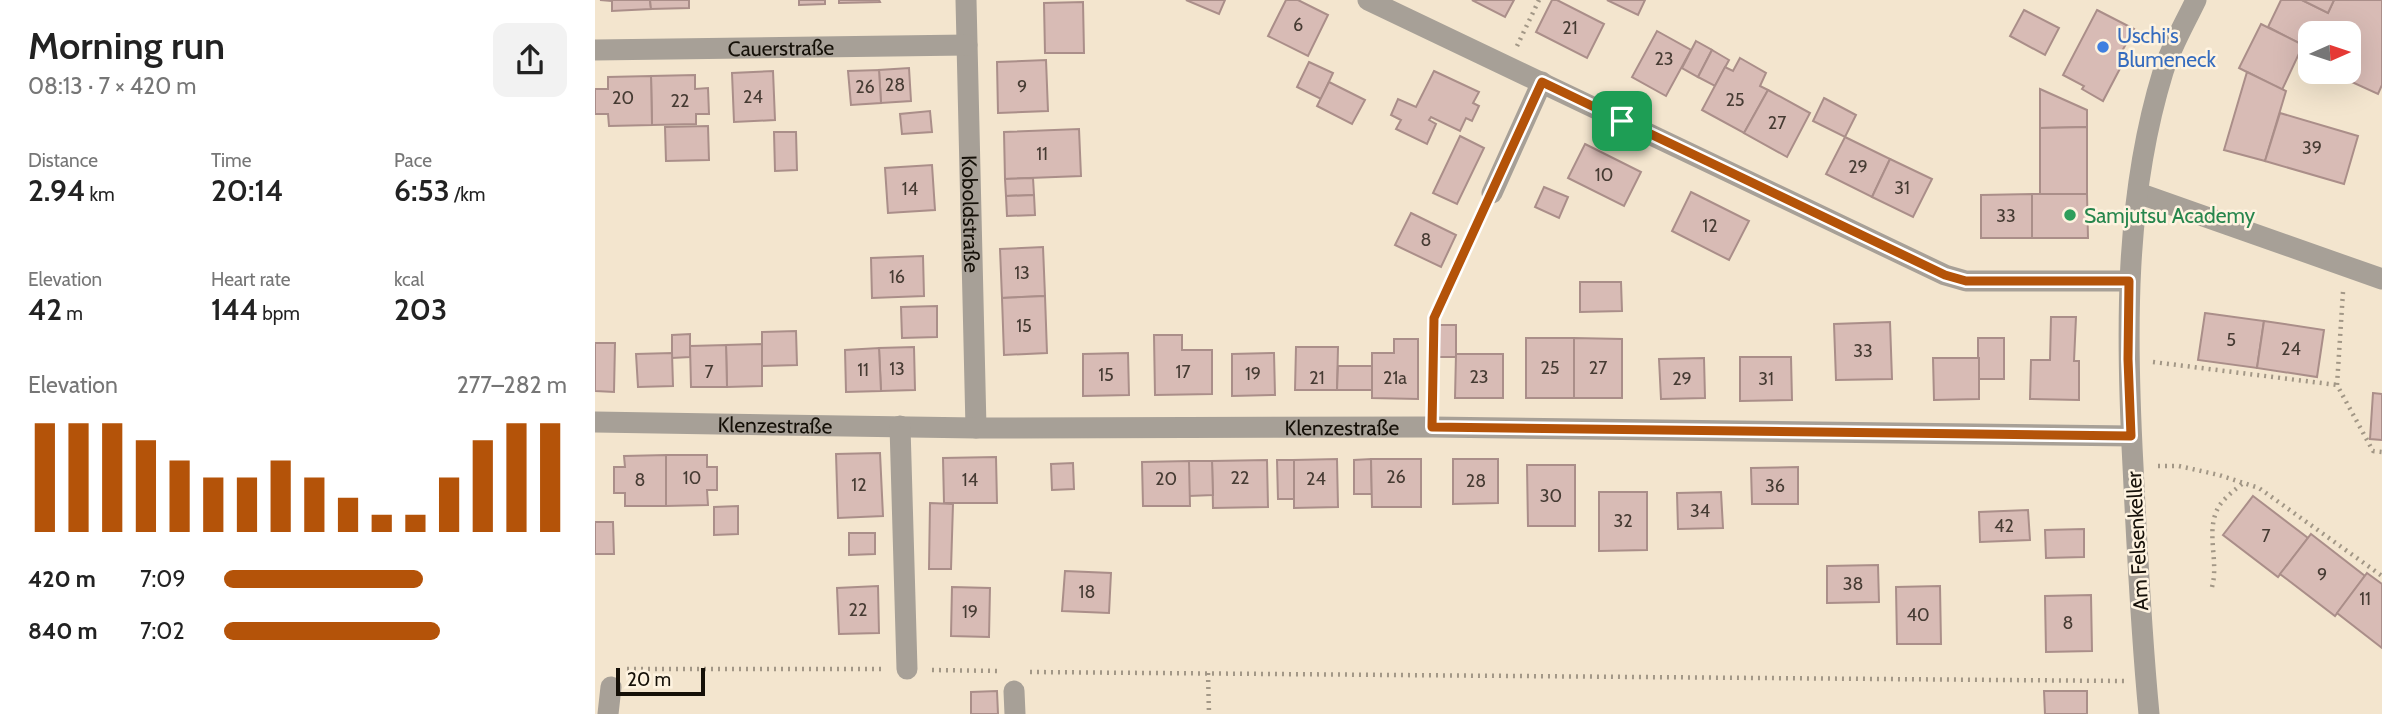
<!DOCTYPE html>
<meta charset="utf-8">
<style>
:root{--surface:#fff;--page:#f2f2f2;--text:#222;--muted:#767676;--accent:#b45309}
body{margin:0;font-family:Cabin,sans-serif;background:var(--page);color:var(--text);height:100vh;display:flex;flex-direction:column;font-size:26px;white-space:nowrap}
*{box-sizing:border-box;margin:0}
p{font-size:23px;color:var(--muted)}
.icon{flex:none;width:38px;height:38px;fill:none;stroke:currentColor;stroke-width:2;stroke-linecap:round;stroke-linejoin:round}
.map{position:relative;flex:1;overflow:hidden}
.panel{display:flex;flex-direction:column;background:var(--surface);width:595px}
.panel>*{flex:none}
.needle{width:46px;rotate:87deg}
.tools{position:absolute;left:1703px;top:21px;display:grid;gap:14px}
.tools a{display:grid;place-items:center;width:63px;height:63px;border-radius:14px;background:var(--surface);box-shadow:0 7px 28px #0002;font-size:35px}
.scale{position:absolute;left:21px;bottom:18px;width:89px;box-sizing:border-box;padding-left:7px;border:4px solid #151008;border-top:0;font-size:19px;line-height:24px;white-space:nowrap;color:#151008;-webkit-text-stroke:5px #fef3e0;paint-order:stroke}
.pin{position:absolute;display:grid;place-items:center;width:60px;height:60px;color:#fff;margin:-30px;border-radius:14px;box-shadow:0 4px 10px #0006}
.round{display:grid;place-items:center;flex:none;width:74px;height:74px;border-radius:14px;background:var(--page)}
.head{display:flex;align-items:center;justify-content:space-between;height:119px;padding:0 28px}
h1{font-size:38px;font-weight:600;line-height:52px}
.metrics{display:grid;grid-template-columns:repeat(3,1fr);gap:10px;height:119px;padding:7px 28px}
.metrics div{display:grid;align-content:center}
.metrics b{font-size:30px;font-weight:600}
.metrics small{font-size:19px;font-weight:400}
.metrics p{font-size:19px}
.chart{height:196px;padding:14px 28px}
.chart p{display:flex;justify-content:space-between}
.chart svg{width:100%;height:126px;margin-top:7px;stroke:var(--accent);stroke-width:6}
ul{padding:0 28px;list-style:none;font-size:23px}
li{display:grid;grid-template-columns:112px 84px 1fr;align-items:center;height:52px}
li i{height:18px;border-radius:9px;background:var(--accent)}
main{display:flex;flex:1;min-height:0}
.map>svg:first-child{display:block}
.building{fill:#d8bbb5;stroke:#aa8e89;stroke-width:2}
.lines{fill:none;stroke-linecap:round;stroke-linejoin:round}
.path{stroke:#a29786;stroke-width:4.5;stroke-dasharray:2 5;stroke-linecap:butt}
.minor{stroke:#a7a097;stroke-width:21}
.route-casing{stroke:#fff;stroke-width:14}
.route{stroke:#b45309;stroke-width:9}
.shop-dot{fill:#3f7fe0;stroke:#fef3e0;stroke-width:2.5}
.leisure-dot{fill:#2e9e5b;stroke:#fef3e0;stroke-width:2.5}
.labels{text-anchor:middle;dominant-baseline:central;stroke-width:5;stroke-linejoin:round;paint-order:stroke}
.number-label{font-size:18px;fill:#463b33}
.shop-label{font-size:21px;fill:#366cbe;stroke:#fef3e0;text-anchor:start}
.street-label{font-size:21px;fill:#151008;stroke:#fef3e0}
.leisure-label{font-size:21px;fill:#27864d;stroke:#fef3e0;text-anchor:start}
</style>
<main>
<section class="panel">
<div class="head"><div><h1>Morning run</h1><p>08:13 · 7 × 420 m</p></div><a class="round"><svg class="icon" aria-label="share" viewBox="0 0 24 24"><path d="M12 15V3M7 8l5-5 5 5M5 13v7h14v-7"/></svg></a></div>
<div class="metrics">
<div><p>Distance</p><b>2.94<small> km</small></b></div>
<div><p>Time</p><b>20:14</b></div>
<div><p>Pace</p><b>6:53<small> /km</small></b></div>
</div>
<div class="metrics">
<div><p>Elevation</p><b>42<small> m</small></b></div>
<div><p>Heart rate</p><b>144<small> bpm</small></b></div>
<div><p>kcal</p><b>203</b></div>
</div>
<div class="chart"><p><span>Elevation</span>277–282 m</p>
<svg viewBox="0 0 160 44" preserveAspectRatio="none"><path d="M5 44V6M15 44V6M25 44V6M35 44V12M45 44V19M55 44V25M65 44V25M75 44V19M85 44V25M95 44V32M105 44V38M115 44V38M125 44V25M135 44V12M145 44V6M155 44V6"/></svg>
</div>
<ul>
<li><b>420 m</b>7:09<i style="width:58%"></i></li>
<li><b>840 m</b>7:02<i style="width:63%"></i></li>
</ul>
</section>
<div class="map">
<svg width="1787" height="714" viewBox="0 0 1787 714">
<rect width="100%" height="100%" fill="#f3e5ce"/>
<g class="building">
<polygon points="5,0 55,0 56,9 17,11 17,1"/>
<polygon points="55,0 94,0 94,8 56,9"/>
<polygon points="204,0 230,0 230,4 204,5"/>
<polygon points="244,0 284,0 285,2 244,3"/>
<polygon points="591,0 630,0 624,14"/>
<polygon points="691,0 703,0 733,15 713,56 673,36"/>
<polygon points="877,0 919,0 910,17"/>
<polygon points="957,0 962,0 1009,24 992,58 941,32"/>
<polygon points="1012,0 1050,0 1043,15"/>
<polygon points="1686,0 1707,0 1733,13 1739,0 1787,0 1787,85 1783,94 1735,72 1754,72 1754,33 1715,33 1715,62 1703,57 1708,45 1673,27"/>
<polygon points="1707,0 1739,0 1733,13"/>
<polygon points="488,2 489,53 450,53 449,3"/>
<polygon points="1429,10 1464,28 1450,55 1415,36"/>
<polygon points="1502,10 1539,29 1525,55 1531,57 1508,101 1487,89 1489,86 1468,75"/>
<polygon points="1666,24 1708,45 1687,90 1644,68"/>
<polygon points="1062,31 1096,50 1071,96 1037,77"/>
<polygon points="1101,41 1117,50 1103,77 1087,68"/>
<polygon points="1117,50 1134,60 1120,86 1103,77"/>
<polygon points="1145,58 1171,73 1165,86 1173,90 1149,133 1107,110 1130,67 1138,71"/>
<polygon points="451,60 453,111 403,113 402,62"/>
<polygon points="714,62 738,73 726,99 702,87"/>
<polygon points="314,68 316,101 286,103 284,70"/>
<polygon points="284,70 286,103 256,105 253,71"/>
<polygon points="178,71 180,120 139,122 137,73"/>
<polygon points="839,71 884,92 878,103 884,106 877,121 871,118 865,131 836,117 834,120 841,124 832,144 801,129 806,120 796,115 803,99 821,107"/>
<polygon points="1652,72 1691,91 1670,161 1629,150"/>
<polygon points="100,75 100,89 113,88 114,114 101,114 101,124 57,125 56,76"/>
<polygon points="56,76 57,125 14,126 13,114 0,114 0,89 13,89 13,77"/>
<polygon points="734,82 770,100 757,124 722,106"/>
<polygon points="1445,89 1492,110 1492,127 1445,128"/>
<polygon points="1173,90 1215,113 1192,157 1149,133"/>
<polygon points="1229,98 1261,115 1250,137 1218,121"/>
<polygon points="335,111 337,132 307,134 305,114"/>
<polygon points="1685,113 1763,136 1749,184 1670,161"/>
<polygon points="113,126 114,160 71,161 70,127"/>
<polygon points="1492,127 1492,194 1445,194 1445,128"/>
<polygon points="484,129 486,176 410,179 409,132"/>
<polygon points="179,132 201,132 202,170 180,171"/>
<polygon points="865,136 889,148 862,204 838,193"/>
<polygon points="1250,137 1295,159 1277,197 1231,174"/>
<polygon points="990,144 1046,172 1029,206 973,178"/>
<polygon points="1295,159 1337,179 1318,217 1277,197"/>
<polygon points="337,165 340,210 293,213 290,168"/>
<polygon points="438,178 439,195 411,196 410,179"/>
<polygon points="949,187 973,197 964,218 940,207"/>
<polygon points="1096,192 1154,221 1134,260 1077,231"/>
<polygon points="1437,194 1437,238 1386,238 1386,195"/>
<polygon points="1437,194 1492,194 1493,238 1437,238"/>
<polygon points="439,195 440,215 412,216 411,196"/>
<polygon points="816,213 861,235 846,267 800,245"/>
<polygon points="448,247 450,296 407,298 405,249"/>
<polygon points="328,256 329,296 277,298 276,258"/>
<polygon points="985,282 1026,282 1027,311 985,312"/>
<polygon points="450,296 452,353 409,355 407,298"/>
<polygon points="342,306 342,337 307,338 306,307"/>
<polygon points="1610,313 1669,321 1662,368 1603,360"/>
<polygon points="1456,317 1481,317 1479,361 1484,361 1484,400 1435,399 1436,360 1455,360"/>
<polygon points="1669,321 1729,330 1722,377 1662,368"/>
<polygon points="1295,322 1297,379 1241,380 1239,324"/>
<rect x="841" y="325" width="20" height="32"/>
<polygon points="201,331 202,365 167,366 167,332"/>
<polygon points="95,334 95,357 77,358 77,335"/>
<polygon points="559,335 587,335 587,350 617,350 617,394 560,395"/>
<rect x="931" y="338" width="48" height="60"/>
<polygon points="979,338 1027,339 1027,398 979,398"/>
<rect x="1383" y="338" width="26" height="41"/>
<polygon points="799,339 823,339 823,399 777,398 777,353 799,353"/>
<polygon points="0,343 20,343 19,392 0,391"/>
<polygon points="167,344 167,386 132,387 131,345"/>
<polygon points="131,345 132,387 96,387 95,346"/>
<polygon points="319,347 320,390 286,391 284,348"/>
<polygon points="701,347 743,347 742,390 700,390"/>
<polygon points="284,348 286,391 251,392 250,350"/>
<polygon points="77,353 78,386 43,387 41,354"/>
<polygon points="533,353 534,395 488,396 488,354"/>
<polygon points="679,353 680,395 637,396 637,354"/>
<polygon points="861,354 908,354 908,398 860,398"/>
<polygon points="1145,357 1196,357 1197,400 1145,401"/>
<polygon points="1109,358 1110,398 1066,399 1064,359"/>
<polygon points="1338,358 1384,358 1384,399 1339,400"/>
<polygon points="743,366 777,366 777,390 742,390"/>
<polygon points="1778,393 1787,394 1787,440 1775,439"/>
<polygon points="285,453 288,516 243,518 241,454"/>
<polygon points="71,455 112,455 112,467 122,467 122,490 112,490 113,505 71,506"/>
<polygon points="71,455 71,506 30,506 30,493 19,493 19,467 30,467 29,456"/>
<polygon points="401,457 402,503 349,503 348,458"/>
<polygon points="742,459 743,507 699,508 699,460"/>
<polygon points="776,459 777,494 759,494 759,460"/>
<polygon points="776,459 826,459 826,507 777,507"/>
<polygon points="858,459 903,459 903,503 858,504"/>
<polygon points="672,460 673,507 618,508 617,461"/>
<polygon points="682,460 699,460 699,499 683,499"/>
<polygon points="594,461 617,461 618,495 594,496"/>
<polygon points="594,461 595,506 548,506 547,462"/>
<polygon points="478,463 479,489 457,490 456,464"/>
<polygon points="932,465 980,465 980,526 933,526"/>
<polygon points="1203,467 1203,504 1157,504 1156,468"/>
<polygon points="1004,492 1052,492 1052,550 1004,551"/>
<polygon points="1126,492 1128,528 1083,529 1082,493"/>
<polygon points="1658,496 1713,538 1683,577 1628,535"/>
<polygon points="335,503 358,504 356,569 334,569"/>
<polygon points="143,506 143,534 119,535 119,507"/>
<polygon points="1433,510 1435,540 1385,542 1384,512"/>
<polygon points="0,522 18,522 19,554 0,554"/>
<polygon points="1489,529 1489,557 1451,558 1450,530"/>
<polygon points="254,533 280,533 280,554 254,555"/>
<polygon points="1716,534 1770,576 1740,616 1685,574"/>
<polygon points="1283,565 1284,602 1232,603 1232,566"/>
<polygon points="470,571 516,573 514,613 467,611"/>
<polygon points="1772,573 1787,584 1787,648 1742,613"/>
<polygon points="283,586 284,633 244,634 242,588"/>
<polygon points="1345,586 1346,644 1302,644 1301,587"/>
<polygon points="357,587 395,588 394,637 356,636"/>
<polygon points="1496,595 1497,651 1451,652 1450,596"/>
<polygon points="402,691 403,714 376,714 376,692"/>
<polygon points="1449,691 1492,691 1492,714 1450,714"/>
</g>
<g class="lines">
<g class="path">
<polyline points="922,46 944,0"/>
<polyline points="1748,292 1742,385 1778,451 1787,452"/>
<polyline points="1558,362 1742,385"/>
<polyline points="838,403 839,318 888,213"/>
<polyline points="1563,466 1584,466 1624,475 1664,488 1787,576"/>
<path d="M1617 587C1624 562 1611 534 1622 510 1626 500 1640 490 1648 483"/>
<polyline points="32,669 290,669"/>
<polyline points="337,670 405,671"/>
<polyline points="435,672 1529,681"/>
<polyline points="613,673 614,714"/>
</g>
<g class="minor">
<path id="s1" d="M371 0 381 428"/>
<polyline points="773,0 1350,275 1371,281 1534,281"/>
<path id="s2" d="M0 50 372 45"/>
<polyline points="897,193 947,82"/>
<polyline points="1543,193 1787,279"/>
<path id="s3" d="M0 422 381 428 837 427 1536 436"/>
<polyline points="305,426 312,669"/>
<polyline points="419,691 420,714"/>
<polyline points="13,714 16,687"/>
<path d="M1554 714C1546 631 1542 549 1538 466 1531 335 1529 199 1568 72 1576 47 1590 23 1601 0"/>
</g>
</g>
<g class="lines">
<defs>
<polygon id="route" points="947,82 1350,275 1371,281 1534,281 1533,359 1536,436 837,427 839,318"/>
</defs>
<use href="#route" class="route-casing"/>
<use href="#route" class="route"/>
</g>
<circle class="shop-dot" cx="1508" cy="47" r="7"/>
<circle class="leisure-dot" cx="1475" cy="215" r="7"/>
<g class="labels">
<g class="number-label">
<text x="703" y="25">6</text>
<text x="975" y="28">21</text>
<text x="1069" y="59">23</text>
<text x="300" y="85">28</text>
<text x="270" y="87">26</text>
<text x="427" y="87">9</text>
<text x="158" y="97">24</text>
<text x="28" y="98">20</text>
<text x="1140" y="100">25</text>
<text x="85" y="101">22</text>
<text x="1182" y="123">27</text>
<text x="1717" y="148">39</text>
<text x="447" y="154">11</text>
<text x="1263" y="167">29</text>
<text x="1009" y="175">10</text>
<text x="1307" y="188">31</text>
<text x="315" y="189">14</text>
<text x="1411" y="216">33</text>
<text x="1115" y="226">12</text>
<text x="831" y="240">8</text>
<text x="427" y="273">13</text>
<text x="302" y="277">16</text>
<text x="429" y="326">15</text>
<text x="1636" y="340">5</text>
<text x="1696" y="349">24</text>
<text x="1268" y="351">33</text>
<text x="955" y="368">25</text>
<text x="1003" y="368">27</text>
<text x="302" y="369">13</text>
<text x="268" y="370">11</text>
<text x="114" y="372">7</text>
<text x="588" y="372">17</text>
<text x="658" y="374">19</text>
<text x="511" y="375">15</text>
<text x="884" y="377">23</text>
<text x="722" y="378">21</text>
<text x="800" y="378">21a</text>
<text x="1087" y="379">29</text>
<text x="1171" y="379">31</text>
<text x="801" y="477">26</text>
<text x="97" y="478">10</text>
<text x="645" y="478">22</text>
<text x="571" y="479">20</text>
<text x="721" y="479">24</text>
<text x="45" y="480">8</text>
<text x="375" y="480">14</text>
<text x="881" y="481">28</text>
<text x="264" y="485">12</text>
<text x="1180" y="486">36</text>
<text x="956" y="496">30</text>
<text x="1105" y="511">34</text>
<text x="1028" y="521">32</text>
<text x="1409" y="526">42</text>
<text x="1671" y="536">7</text>
<text x="1727" y="575">9</text>
<text x="1258" y="584">38</text>
<text x="492" y="592">18</text>
<text x="1770" y="599">11</text>
<text x="263" y="610">22</text>
<text x="375" y="612">19</text>
<text x="1323" y="615">40</text>
<text x="1473" y="623">8</text>
</g>
<g class="shop-label">
<text x="1522" y="35">Uschi's<tspan x="1522" dy="24">Blumeneck</tspan></text>
</g>
<g class="street-label">
<text stroke="none"><textPath href="#s2" startOffset="186">Cauerstraße</textPath></text>
<text stroke="none"><textPath href="#s1" startOffset="214">Koboldstraße</textPath></text>
<text stroke="none"><textPath href="#s3" startOffset="180">Klenzestraße</textPath></text>
<text stroke="none"><textPath href="#s3" startOffset="747">Klenzestraße</textPath></text>
<text transform="translate(1542 541) rotate(-93)">Am Felsenkeller</text>
</g>
<g class="leisure-label">
<text x="1489" y="215">Samjutsu Academy</text>
</g>
</g>
</svg>
<div class="tools">
<a><svg class="needle" viewBox="-14 -14 28 28"><path d="M0-13l5 13h-10z" fill="#e53935"/><path d="M0 13l5-13h-10z" fill="#767676"/></svg></a>
</div>
<div class="scale">20 m</div>
<div class="pin" style="left:1027px;top:121px;background:#1e9e55"><svg class="icon" aria-label="arrive" viewBox="0 0 24 24"><path d="M6 21V4h12l-3 4 3 4H6"/></svg></div>
</div>
</main>
